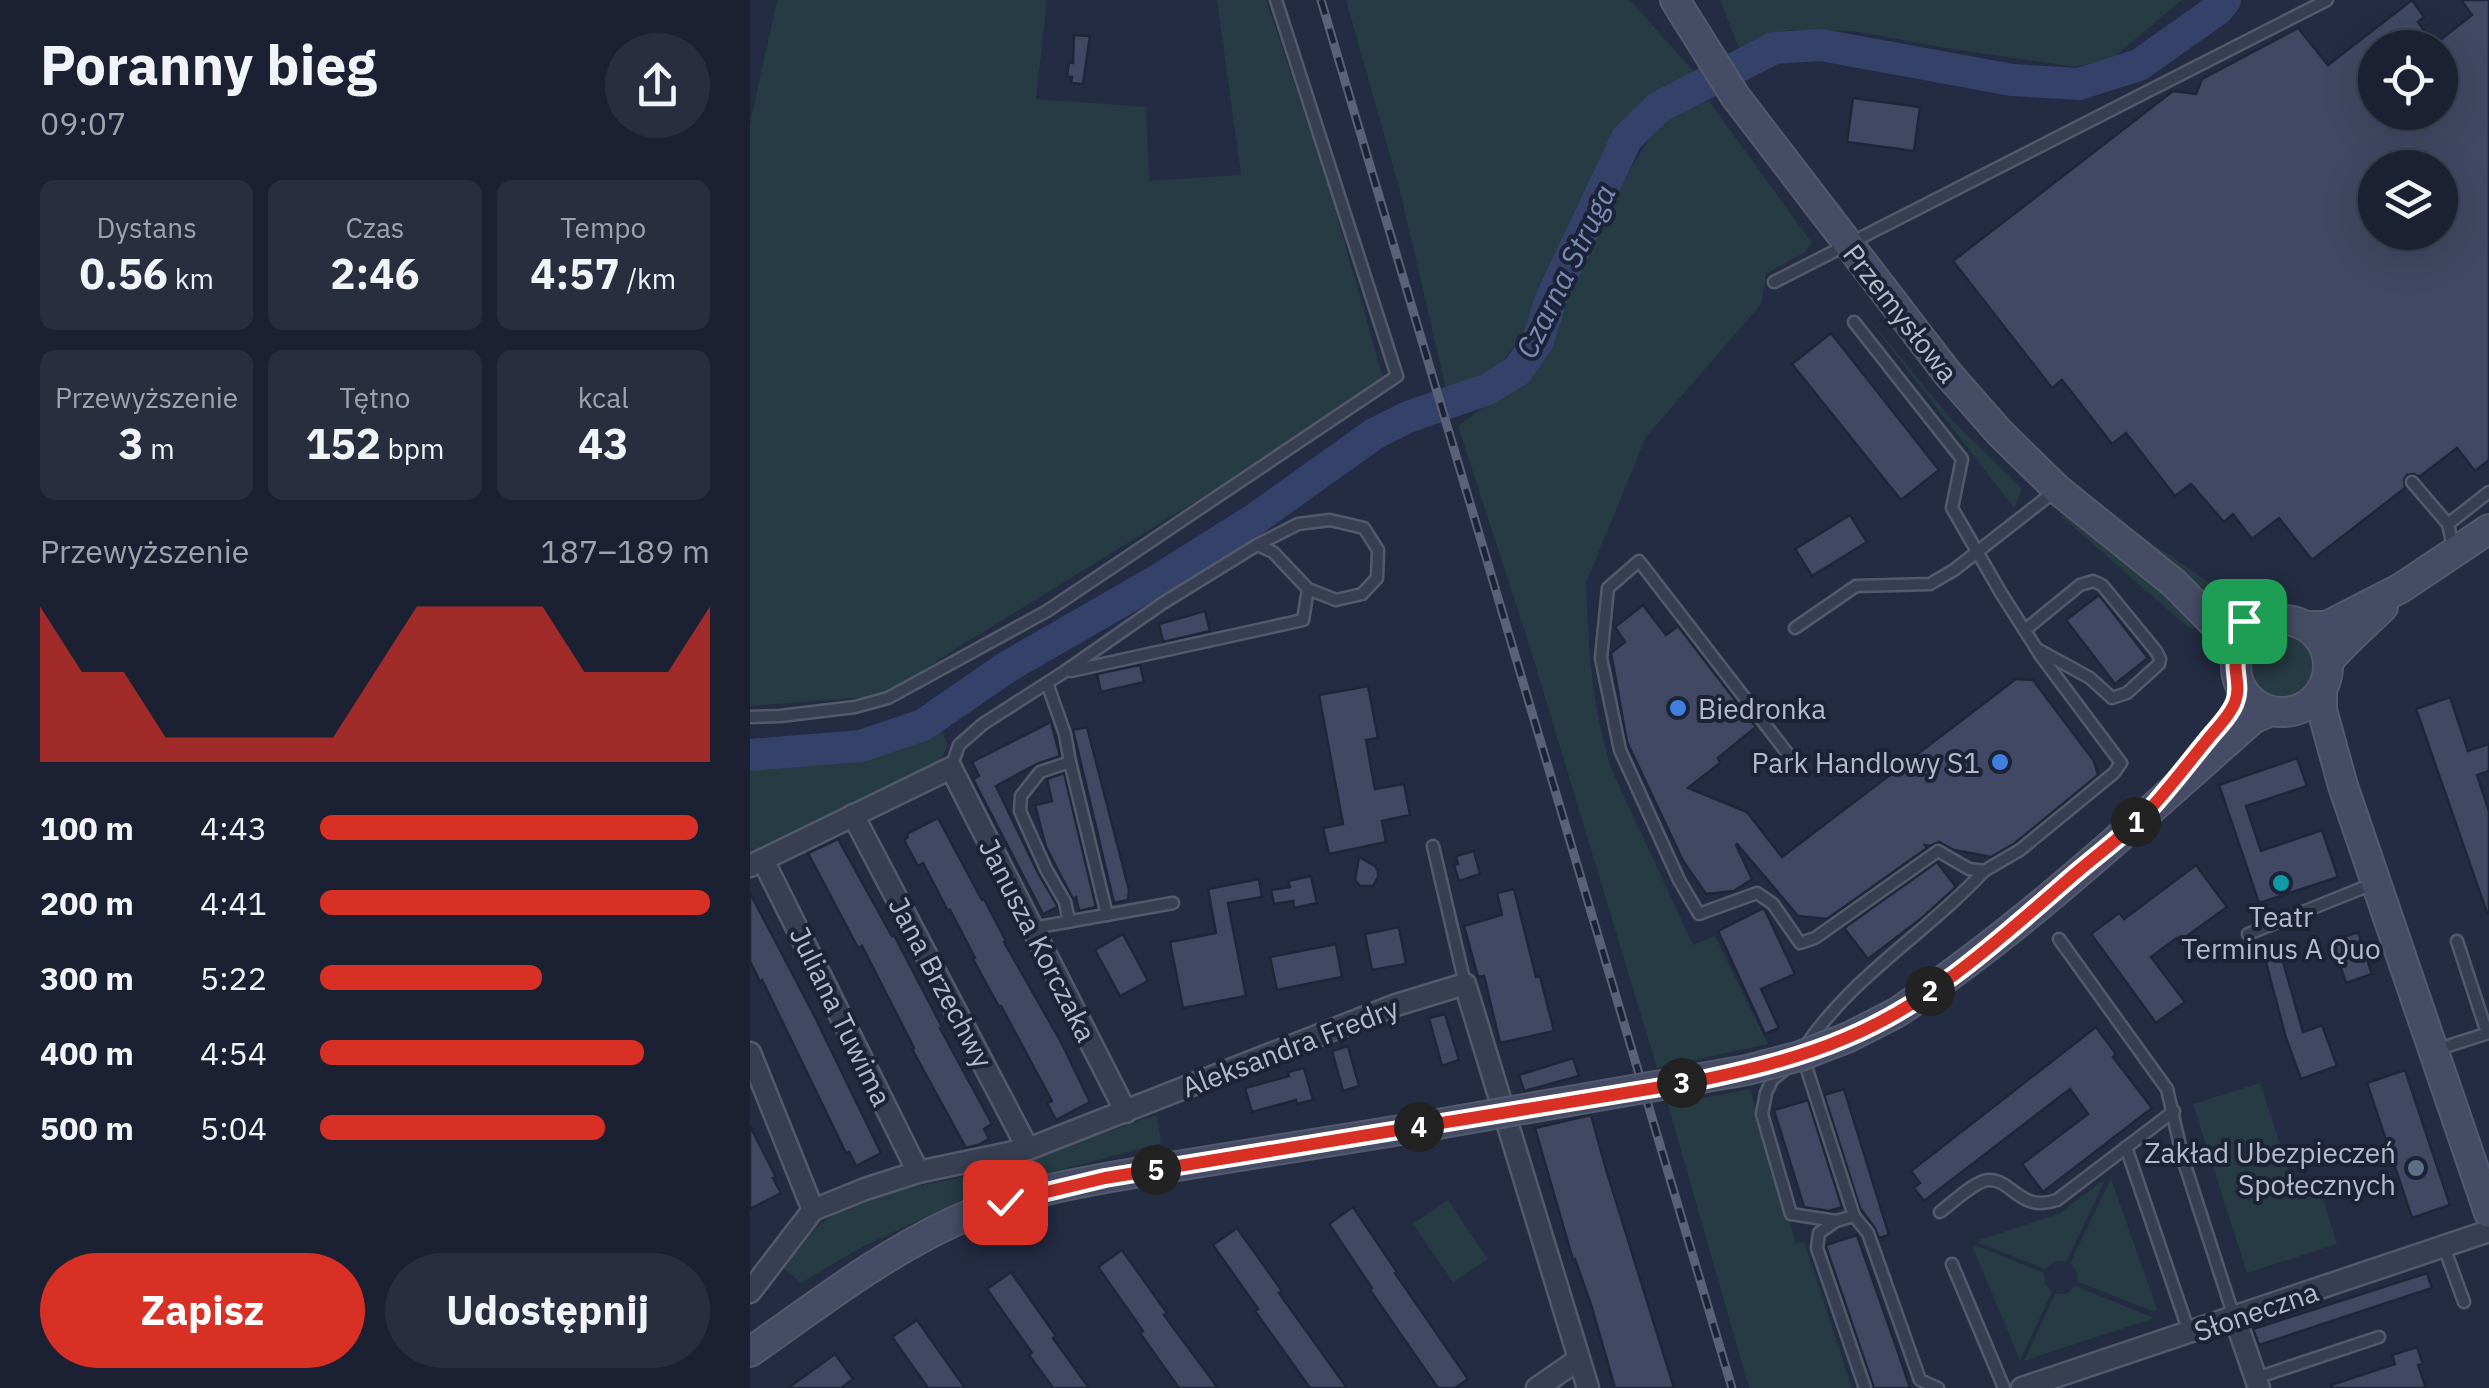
<!DOCTYPE html>
<html lang="pl">
<meta charset="utf-8">
<style>
:root{--surface:#1b2132;--page:#282e3e;--text:#f1f3f6;--muted:#a0a3ac;--line:#393e4d;--accent:#d93025}
body{margin:0;font-family:"IBM Plex Sans",sans-serif;background:var(--page);color:var(--text);height:100vh;display:flex;flex-direction:column;font-size:38px;white-space:nowrap}
*{box-sizing:border-box;margin:0}
p{font-size:32px;color:var(--muted)}
.icon{flex:none;width:55px;height:55px;fill:none;stroke:currentColor;stroke-width:2;stroke-linecap:round;stroke-linejoin:round}
.map{position:relative;flex:1;overflow:hidden}
.side{display:flex;flex-direction:column;background:var(--surface);width:750px}
.side>*{flex:none}
.controls{position:absolute;left:1608px;top:30px;display:grid;gap:20px}
.controls a{display:grid;place-items:center;width:100px;height:100px;border-radius:50%;background:var(--surface);box-shadow:0 10px 40px #0002,0 0 0 2px var(--line);font-size:50px}
.pin{position:absolute;display:grid;place-items:center;width:85px;height:85px;color:#fff;margin:-42px;border-radius:20px;box-shadow:0 5px 15px #0006}
.km{position:absolute;width:50px;height:50px;margin:-25px;border-radius:50%;background:#222;color:#fff;font-size:28px;line-height:50px;text-align:center}
.round{display:grid;place-items:center;flex:none;width:105px;height:105px;border-radius:52px;background:var(--page)}
.overview{display:flex;align-items:center;justify-content:space-between;height:170px;padding:0 40px}
h1{font-size:55px;font-weight:700;line-height:75px}
.figures{display:grid;grid-template-columns:repeat(3,1fr);gap:15px;height:170px;padding:10px 40px}
.figures div{display:grid;align-content:center;border-radius:15px;background:var(--page);text-align:center}
.figures b{font-size:42px;font-weight:700}
.figures small{font-size:28px;font-weight:400}
.figures p{font-size:28px}
.chart{height:280px;padding:20px 40px}
.chart p{display:flex;justify-content:space-between}
.chart svg{width:100%;height:180px;margin-top:10px;fill:var(--accent);opacity:.7}
.cta{display:flex;gap:20px;margin-top:auto;padding:20px 40px}
.cta a{flex:1;height:115px;border-radius:60px;background:var(--accent);color:#fff;font-size:40px;font-weight:700;line-height:115px;text-align:center}
.cta a+a{background:var(--page);color:var(--text)}
ul{padding:0 40px;list-style:none;font-size:32px}
li{display:grid;grid-template-columns:160px 120px 1fr;align-items:center;height:75px}
li i{height:25px;border-radius:12px;background:var(--accent)}
main{display:flex;flex:1;min-height:0}
.map>svg:first-child{display:block}
.green{fill:#263b43}
.lines{fill:none;stroke-linecap:round;stroke-linejoin:round}
.river{stroke:#344169;stroke-width:32}
.building{fill:#404863;stroke:#1f2639;stroke-width:2.5;fill-rule:evenodd}
.lane-casing{stroke:#535a6c;stroke-width:15}
.street-casing{stroke:#535a6c;stroke-width:25}
.secondary-casing{stroke:#535a6c;stroke-width:32}
.lane{stroke:#383f52;stroke-width:10}
.street{stroke:#383f52;stroke-width:20}
.secondary{stroke:#464c65;stroke-width:28}
.rail-casing{stroke:#5a6279;stroke-width:9}
.rail{stroke:#1d2337;stroke-width:5;stroke-dasharray:15;stroke-linecap:butt}
.secondary-bridge-casing{stroke:#535a6c;stroke-width:32;stroke-linecap:butt}
.secondary-bridge{stroke:#464c65;stroke-width:28}
.route-casing{stroke:#fff;stroke-width:20}
.route{stroke:#d93025;stroke-width:12}
.shop-dot{fill:#3f7fe0;stroke:#1d2337;stroke-width:4}
.culture-dot{fill:#0f9aa8;stroke:#1d2337;stroke-width:4}
.service-dot{fill:#5c6f8a;stroke:#1d2337;stroke-width:4}
.labels{text-anchor:middle;dominant-baseline:central;stroke-width:8;stroke-linejoin:round;paint-order:stroke}
.street-label{font-size:28px;fill:#b5bacc;stroke:#1d2337}
.poi-label{font-size:28px;fill:#b5bacc;stroke:#1d2337;text-anchor:end}
.water-label{font-size:30px;font-style:italic;fill:#7b8ab6;stroke:#1d2337}
</style>
<main>
<section class="side">
<div class="overview"><div><h1>Poranny bieg</h1><p>09:07</p></div><a class="round"><svg class="icon" aria-label="share" viewBox="0 0 24 24"><path d="M12 15V3M7 8l5-5 5 5M5 13v7h14v-7"/></svg></a></div>
<div class="figures">
<div><p>Dystans</p><b>0.56<small> km</small></b></div>
<div><p>Czas</p><b>2:46</b></div>
<div><p>Tempo</p><b>4:57<small> /km</small></b></div>
</div>
<div class="figures">
<div><p>Przewyższenie</p><b>3<small> m</small></b></div>
<div><p>Tętno</p><b>152<small> bpm</small></b></div>
<div><p>kcal</p><b>43</b></div>
</div>
<div class="chart"><p><span>Przewyższenie</span>187–189 m</p>
<svg viewBox="0 0 160 44" preserveAspectRatio="none"><path d="M0 44V6L10 22L20 22L30 38L40 38L50 38L60 38L70 38L80 22L90 6L100 6L110 6L120 6L130 22L140 22L150 22L160 6V44z"/></svg>
</div>
<ul>
<li><b>100 m</b>4:43<i style="width:97%"></i></li>
<li><b>200 m</b>4:41<i style="width:100%"></i></li>
<li><b>300 m</b>5:22<i style="width:57%"></i></li>
<li><b>400 m</b>4:54<i style="width:83%"></i></li>
<li><b>500 m</b>5:04<i style="width:73%"></i></li>
</ul>
<div class="cta"><a>Zapisz</a><a>Udostępnij</a></div>
</section>
<div class="map">
<svg width="1739" height="1388" viewBox="0 0 1739 1388">
<rect width="100%" height="100%" fill="#242c43"/>
<g class="green">
<polygon points="27,0 297,0 286,99 396,107 399,181 491,175 467,0 516,0 576,177 635,385 215,643 133,696 0,706 0,124"/>
<polygon points="596,0 880,0 945,73 887,108 858,147 780,325 748,367 696,389 650,191"/>
<polygon points="970,0 1432,0 1363,58 1325,67 1202,49 1103,31 1039,30 989,48"/>
<polygon points="959,101 1062,243 1055,252 1016,274 1012,303 896,437 836,583 840,661 847,712 860,766 943,945 965,936 1018,1044 907,1068 779,644 708,426 782,372 818,290 882,166 913,118"/>
<polygon points="1109,307 1202,420 1272,489 1264,508"/>
<path d="M1180 324C1221 376 1263 427 1313 472 1362 517 1418 555 1473 592L1476 595 1472 602 1369 528 1288 458 1179 335Z"/>
<polygon points="1311,516 1324,517 1453,623 1449,627 1440,629"/>
<circle cx="1532" cy="666" r="30"/>
<polygon points="191,727 198,746 189,761 0,854 0,763 113,754"/>
<polygon points="1510,1083 1547,1196 1570,1190 1587,1244 1497,1273 1443,1104"/>
<polygon points="1000,1089 1046,1243 1054,1242 1102,1388 999,1388 918,1105"/>
<polygon points="407,1115 411,1143 233,1191 232,1174"/>
<path d="M218 1177 224 1194 110 1248 51 1283 34 1268C47 1253 60 1231 76 1220 116 1193 171 1185 218 1177Z"/>
<polygon points="1361,1179 1407,1309 1405,1312 1328,1282 1327,1272 1320,1263"/>
<polygon points="1352,1181 1354,1182 1317,1261 1305,1261 1295,1269 1229,1243 1230,1240 1310,1213"/>
<polygon points="698,1200 738,1259 703,1282 663,1224"/>
<polygon points="1225,1245 1294,1273 1295,1284 1302,1292 1270,1360 1223,1248"/>
<polygon points="1326,1286 1404,1318 1274,1361 1305,1294 1316,1294"/>
</g>
<g class="lines">
<polyline class="river" points="0,755 111,746 173,725 257,667 408,580 505,519 624,434 658,417 738,389 767,371 788,341 801,299 877,138 909,107 1024,48 1071,45 1262,80 1329,84 1389,65 1468,9 1475,0"/>
</g>
<g class="building">
<path d="M1662 0 1674 17 1668 22 1687 48H1625V112H1690V40L1722 15 1711 0H1739V460L1725 471 1707 448 1669 477 1664 474 1657 475 1654 480 1655 488 1562 560 1529 518 1502 539 1483 514 1474 522 1441 484 1425 496 1376 433 1362 444 1312 380 1302 388 1203 261 1423 91 1446 94 1452 79 1548 28 1578 65ZM1625 168H1690V232H1625Z"/>
<polygon points="324,35 340,36 333,84 321,83 322,77 317,77 319,62 323,63"/>
<polygon points="1103,98 1170,107 1164,151 1097,142"/>
<polygon points="1081,333 1189,470 1151,500 1042,364"/>
<polygon points="1100,515 1117,542 1062,576 1045,549"/>
<polygon points="1349,595 1398,658 1365,684 1316,620"/>
<polygon points="893,605 916,635 928,626 1006,727 968,758 970,763 938,788 997,812 1032,857 1266,679 1283,680 1344,761 1348,775 1265,843 1241,857 1204,850 1189,842 1180,846 1175,845 1177,848 1077,919 1048,916 987,844 986,845 1002,879 984,891 956,894 933,861 877,742 861,653 875,642 865,627"/>
<polygon points="455,611 460,631 413,642 409,624"/>
<polygon points="390,665 394,682 351,692 347,674"/>
<polygon points="618,686 628,738 616,740 625,789 654,784 660,815 632,821 636,842 579,854 573,828 593,824 569,695"/>
<polygon points="1700,697 1718,751 1739,744 1739,771 1727,775 1739,811 1739,913 1737,913 1666,709"/>
<polygon points="301,722 310,756 287,764 246,786 288,873 307,905 307,907 293,914 223,779 229,776 222,762"/>
<polygon points="337,727 379,890 378,900 364,903 323,730"/>
<polygon points="1547,758 1557,786 1496,806 1511,851 1572,830 1588,877 1509,903 1469,785"/>
<polygon points="314,773 346,907 329,911 326,897 323,899 296,847 285,805 302,801 297,779"/>
<polygon points="188,818 232,900 234,899 256,941 254,942 311,1042 340,1102 306,1120 297,1103 302,1101 251,1006 249,1007 223,959 225,958 200,910 198,911 173,863 168,866 154,840 158,837 157,834"/>
<polygon points="88,839 142,936 144,935 192,1027 190,1028 242,1124 234,1129 239,1139 228,1145 216,1148 162,1049 164,1048 112,946 108,948 58,853"/>
<polygon points="724,851 730,874 709,881 704,865 708,864 706,856"/>
<polygon points="609,857 625,866 628,871 628,877 623,886 610,886 605,880"/>
<polygon points="1187,862 1206,887 1173,917 1118,959 1094,928"/>
<polygon points="1446,865 1477,907 1430,941 1427,938 1401,957 1435,1002 1406,1023 1341,934 1369,913 1374,919"/>
<polygon points="561,876 567,903 544,908 543,901 524,904 521,890 540,887 538,881"/>
<polygon points="509,879 512,897 478,903 496,996 433,1008 420,942 466,933 458,889"/>
<polygon points="764,889 786,977 790,976 804,1031 750,1043 734,976 728,977 714,926 752,915 747,893"/>
<polygon points="0,893 64,1015 131,1153 106,1166 99,1152 96,1153 12,980 10,982 0,961"/>
<polygon points="1014,908 1045,974 1011,989 1029,1028 1015,1034 968,931"/>
<polygon points="649,927 656,964 622,970 615,934"/>
<polygon points="1608,932 1622,974 1596,983 1582,941"/>
<polygon points="373,934 398,981 370,996 345,950"/>
<polygon points="586,944 592,977 527,990 520,957"/>
<polygon points="1530,951 1553,1032 1572,1025 1587,1066 1551,1079 1536,1038 1514,955"/>
<polygon points="695,1014 709,1060 692,1066 679,1018"/>
<polygon points="1346,1027 1366,1054 1363,1057 1402,1108 1293,1192 1272,1164 1338,1114 1320,1089 1174,1201 1164,1188 1170,1183 1161,1171"/>
<polygon points="598,1046 609,1086 593,1091 582,1051"/>
<polygon points="823,1058 829,1076 774,1091 769,1075"/>
<polygon points="554,1068 563,1100 547,1104 546,1100 502,1112 495,1088 539,1076 538,1072"/>
<polygon points="1655,1070 1700,1205 1662,1218 1617,1083"/>
<polygon points="1094,1089 1139,1235 1129,1238 1125,1228 1110,1208 1074,1095"/>
<polygon points="1058,1100 1092,1207 1079,1211 1054,1207 1024,1110"/>
<polygon points="841,1115 855,1166 924,1388 865,1388 842,1308 825,1259 823,1260 785,1128"/>
<polygon points="0,1126 26,1177 23,1178 31,1193 0,1209"/>
<polygon points="603,1207 647,1272 645,1273 718,1379 705,1388 688,1388 620,1290 622,1288 579,1224"/>
<polygon points="487,1228 532,1291 529,1293 597,1388 560,1388 505,1311 508,1309 463,1245"/>
<polygon points="1107,1235 1148,1352 1160,1388 1124,1388 1076,1247 1076,1245"/>
<polygon points="372,1250 417,1313 414,1315 468,1388 429,1388 390,1333 393,1331 348,1267"/>
<polygon points="261,1272 306,1336 303,1338 339,1388 303,1388 279,1355 282,1353 237,1289"/>
<polygon points="1677,1273 1682,1288 1509,1345 1503,1329"/>
<polygon points="167,1320 215,1388 178,1388 142,1337"/>
<polygon points="1667,1347 1673,1364 1668,1365 1676,1388 1582,1388 1581,1385 1645,1364 1642,1355"/>
<polygon points="85,1354 103,1379 91,1388 38,1388"/>
</g>
<g class="lines">
<defs>
<g id="lane">
<polyline points="1024,282 1577,0"/>
<polyline points="1662,482 1698,524 1703,547"/>
<polyline points="1698,524 1739,492"/>
<polyline points="1045,628 1106,586 1180,584 1204,570 1305,491"/>
<polyline points="1275,630 1330,585 1343,581 1352,585 1406,651 1410,659 1409,664 1377,693 1362,698 1340,678 1287,649"/>
<polyline points="321,671 553,620 558,589"/>
<polyline points="297,683 315,734 320,762 357,915"/>
<polyline points="0,717 30,716 105,707 138,698 297,611 647,376 526,0"/>
<polyline points="1038,754 889,561 858,588 851,658 870,750 929,880 949,914 1007,893 1023,904 1050,943 1065,938 1188,851 1219,869 1234,871 1270,850 1364,773 1371,763 1291,656 1251,593 1202,508 1212,459 1104,322"/>
<polyline points="201,768 209,745 233,724 314,672 413,603 507,545 548,524 580,520 614,528 628,550 627,578 612,594 586,600 558,589 523,552 507,545"/>
<polyline points="683,846 715,984"/>
<polyline points="319,922 315,902 296,869 270,811 271,796 290,772 320,762"/>
<polyline points="283,928 423,903"/>
<polyline points="1498,934 1625,883"/>
<polyline points="1309,939 1417,1089 1433,1159 1484,1317"/>
<polyline points="1707,941 1737,1033"/>
<path d="M1055 1047C1102 976 1177 933 1234 871"/>
<polyline points="1685,1050 1739,1033"/>
<polyline points="1053,1057 1104,1216 1118,1233 1170,1380 1188,1388"/>
<polyline points="1033,1071 1022,1080 1016,1093 1012,1114 1041,1214 1086,1221"/>
<polyline points="1376,1147 1439,1332"/>
<path d="M1190 1212C1201 1204 1225 1181 1238 1180 1263 1179 1269 1213 1307 1200L1424 1111"/>
<polyline points="1104,1216 1086,1221 1069,1233 1067,1248 1115,1388"/>
<polyline points="1694,1247 1714,1302"/>
<polyline points="1202,1264 1254,1388"/>
<polyline points="1506,1378 1629,1337"/>
</g>
<g id="street">
<polyline points="103,815 278,1149"/>
<polyline points="13,860 168,1172"/>
<polyline points="0,866 201,768 376,1112"/>
<polyline points="0,1053 63,1210"/>
<polyline points="0,1292 63,1210 115,1189 168,1172 278,1149 646,1005 715,984 838,1388"/>
<polyline points="1485,1318 1509,1388"/>
<polyline points="787,1388 829,1359"/>
<polyline points="1272,1388 1739,1231"/>
</g>
<g id="secondary">
<polyline points="925,0 985,96 1198,374 1249,432 1307,489 1425,584 1480,640 1486,655"/>
<circle cx="1532" cy="666" r="46"/>
<polyline points="1556,626 1577,626 1651,588 1739,529"/>
<path d="M1578 662C1594 642 1615 625 1633 607"/>
<polyline points="1572,690 1572,710 1593,786 1739,1213"/>
<path d="M1146 1013C1274 928 1387 821 1503 719L1521 711"/>
<path d="M0 1352C66 1306 131 1255 205 1221 276 1188 356 1178 433 1165 518 1151 603 1137 688 1124"/>
</g>
</defs>
<use href="#lane" class="lane-casing"/>
<use href="#street" class="street-casing"/>
<use href="#secondary" class="secondary-casing"/>
<use href="#lane" class="lane"/>
<use href="#street" class="street"/>
<use href="#secondary" class="secondary"/>
<defs>
<polyline id="rail" points="571,0 982,1388"/>
</defs>
<use href="#rail" class="rail-casing"/>
<use href="#rail" class="rail"/>
<defs>
<polyline id="secondary-bridge" points="688,1124 997,1070 1050,1056 1099,1037 1146,1013"/>
</defs>
<use href="#secondary-bridge" class="secondary-bridge-casing"/>
<use href="#secondary-bridge" class="secondary-bridge"/>
</g>
<g class="lines">
<defs>
<path id="route" d="M255 1202 355 1178 942 1082C995 1071 1047 1059 1096 1038 1181 1003 1251 938 1319 879 1345 856 1375 835 1400 809 1422 785 1442 758 1463 733 1471 724 1481 713 1485 702 1489 692 1487 683 1486 672 1483 650 1496 634 1514 623L1494 621"/>
</defs>
<use href="#route" class="route-casing"/>
<use href="#route" class="route"/>
</g>
<g class="shop-dot">
<circle cx="928" cy="708" r="10"/>
<circle cx="1250" cy="762" r="10"/>
</g>
<circle class="culture-dot" cx="1531" cy="883" r="10"/>
<circle class="service-dot" cx="1666" cy="1168" r="10"/>
<g class="labels">
<g class="street-label">
<text transform="translate(1151 313) rotate(52)">Przemysłowa</text>
<text transform="translate(288 940) rotate(63)">Janusza Korczaka</text>
<text transform="translate(191 982) rotate(62)">Jana Brzechwy</text>
<text transform="translate(91 1016) rotate(64)">Juliana Tuwima</text>
<text transform="translate(540 1047) rotate(-21)">Aleksandra Fredry</text>
<text transform="translate(1506 1311) rotate(-19)">Słoneczna</text>
</g>
<g class="poi-label">
<text x="948" y="708" text-anchor="start">Biedronka</text>
<text x="1230" y="762">Park Handlowy S1</text>
<text x="1531" y="916" text-anchor="middle">Teatr<tspan x="1531" dy="32">Terminus A Quo</tspan></text>
<text x="1646" y="1152">Zakład Ubezpieczeń<tspan x="1646" dy="32">Społecznych</tspan></text>
</g>
<g class="water-label">
<text transform="translate(815 271) rotate(-64)">Czarna Struga</text>
</g>
</g>
</svg>
<div class="controls">
<a><svg class="icon" aria-label="locate" viewBox="0 0 24 24"><circle cx="12" cy="12" r="6"/><path d="M12 2v4M12 18v4M2 12h4M18 12h4"/></svg></a>
<a><svg class="icon" aria-label="layers" viewBox="0 0 24 24"><path d="M12 4l9 5-9 5-9-5zM3 14l9 5 9-5"/></svg></a>
</div>
<div class="pin" style="left:1494px;top:621px;background:#1e9e55"><svg class="icon" aria-label="arrive" viewBox="0 0 24 24"><path d="M6 21V4h12l-3 4 3 4H6"/></svg></div>
<div class="pin" style="left:255px;top:1202px;background:#d93025"><svg class="icon" aria-label="check" viewBox="0 0 24 24"><path d="M5 12l5 5 9-10"/></svg></div>
<b class="km" style="left:1386px;top:822px">1</b>
<b class="km" style="left:1180px;top:991px">2</b>
<b class="km" style="left:932px;top:1083px">3</b>
<b class="km" style="left:669px;top:1127px">4</b>
<b class="km" style="left:406px;top:1170px">5</b>
</div>
</main>
